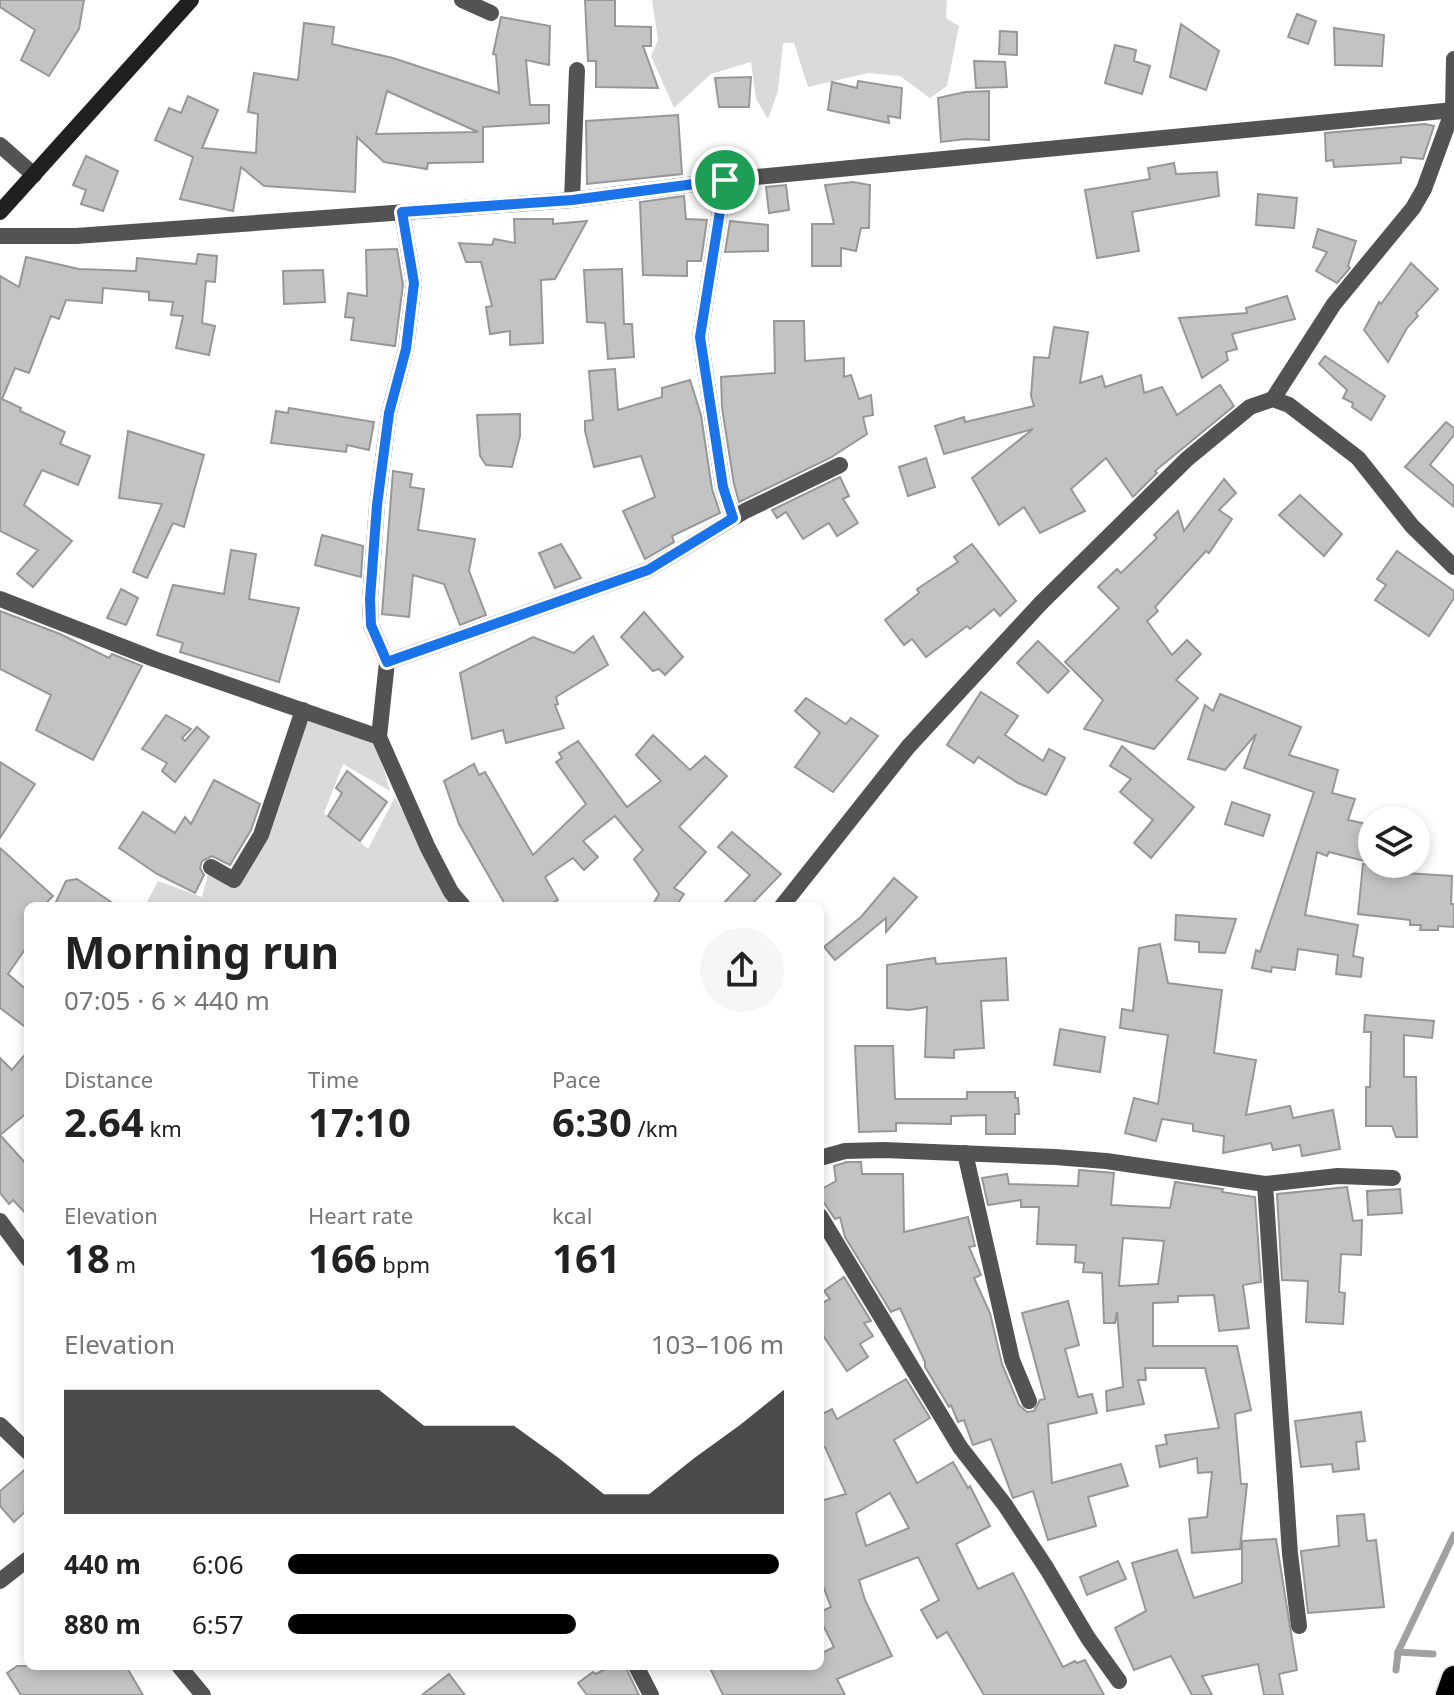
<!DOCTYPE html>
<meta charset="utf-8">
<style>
:root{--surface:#fff;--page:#f6f6f6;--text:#222;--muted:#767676;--accent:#000}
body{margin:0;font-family:"Noto Sans",sans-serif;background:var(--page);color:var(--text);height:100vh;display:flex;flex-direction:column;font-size:30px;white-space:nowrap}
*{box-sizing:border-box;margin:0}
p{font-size:26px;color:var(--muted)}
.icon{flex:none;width:44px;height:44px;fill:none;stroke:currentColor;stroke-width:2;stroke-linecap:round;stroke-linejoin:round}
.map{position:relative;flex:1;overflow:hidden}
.drawer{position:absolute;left:24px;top:902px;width:800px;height:768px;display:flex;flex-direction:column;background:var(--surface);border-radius:12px;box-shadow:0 4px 12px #0003}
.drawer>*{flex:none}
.controls{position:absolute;left:1358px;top:806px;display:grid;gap:16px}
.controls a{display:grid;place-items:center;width:72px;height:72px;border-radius:50%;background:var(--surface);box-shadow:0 4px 12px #0003;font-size:40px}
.pin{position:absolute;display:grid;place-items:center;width:68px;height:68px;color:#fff;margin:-34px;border:4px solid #fff;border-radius:50%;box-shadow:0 2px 8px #0007}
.round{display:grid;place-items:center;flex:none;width:84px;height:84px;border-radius:42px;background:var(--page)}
.headline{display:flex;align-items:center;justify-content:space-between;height:136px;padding:0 40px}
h1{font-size:44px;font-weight:700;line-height:60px}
.figures{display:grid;grid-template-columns:repeat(3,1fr);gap:12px;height:136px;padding:8px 40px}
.figures div{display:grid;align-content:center}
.figures b{font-size:40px;font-weight:700}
.figures small{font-size:22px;font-weight:400}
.figures p{font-size:22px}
.chart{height:224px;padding:16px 40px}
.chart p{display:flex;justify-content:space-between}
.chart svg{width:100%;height:144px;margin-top:8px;fill:var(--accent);opacity:.7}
ul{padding:0 40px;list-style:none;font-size:26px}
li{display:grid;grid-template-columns:128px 96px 1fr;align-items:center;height:60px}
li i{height:20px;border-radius:10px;background:var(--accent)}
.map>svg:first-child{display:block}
.green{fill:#dadada}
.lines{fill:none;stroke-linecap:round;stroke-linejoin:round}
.stream{stroke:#a1a1a1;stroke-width:7}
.building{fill:#c3c3c3;stroke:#979797;stroke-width:2;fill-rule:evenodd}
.motorway-casing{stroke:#dbdbdb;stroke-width:27}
.minor{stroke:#535353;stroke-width:16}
.secondary{stroke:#202020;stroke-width:16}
.motorway{stroke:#000;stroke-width:24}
.route-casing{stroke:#fff;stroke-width:16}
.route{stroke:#1a73e8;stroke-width:10}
</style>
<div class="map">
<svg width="1454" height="1695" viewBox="0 0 1454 1695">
<rect width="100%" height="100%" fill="#fff"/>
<g class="green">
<polygon points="652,0 947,0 946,18 959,26 947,86 930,98 900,76 868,73 808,87 794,43 783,43 778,91 768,119 756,99 751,62 711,74 674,108 651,56 658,40"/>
<polygon points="309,718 377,745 390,791 343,764 324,813 368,849 395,797 453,906 145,906 158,881 202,897 208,874 239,884"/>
</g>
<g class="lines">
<g class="stream">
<polyline points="1398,1652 1433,1654"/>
<polyline points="1396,1670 1398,1652 1454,1535"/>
</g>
</g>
<g class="building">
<polygon points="0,0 84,0 79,29 49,76 21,60 35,30 0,7"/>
<polygon points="585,0 615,0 615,26 651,27 651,46 643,46 658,88 596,87 596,61 588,61"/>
<polygon points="1297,14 1316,21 1308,44 1288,37"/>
<path d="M501 17 550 26 549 65 526 60 530 105H549V123L483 127V162L428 163 427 169 384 162 357 137 355 192 264 186 241 167 233 211 180 199 193 157 155 140 169 108 181 113 188 96 218 110 202 148 256 153 258 114 248 112 254 73 298 80 304 23 334 27 332 44 393 58 499 93 496 55 493 54ZM387 91 478 132 376 134Z"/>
<polygon points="1181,24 1219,51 1206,90 1170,77"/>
<polygon points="1334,28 1384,35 1382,66 1335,65"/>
<polygon points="1000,31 1017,32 1017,55 999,54"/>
<polygon points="1115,45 1136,50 1134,61 1150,66 1142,94 1105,83"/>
<polygon points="974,61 1005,62 1007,87 976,88"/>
<polygon points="751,77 749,107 719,107 715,78"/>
<polygon points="858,81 902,88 900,118 888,116 889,123 828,110 832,82 857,88"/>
<polygon points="989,91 989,140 966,139 941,142 938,98 965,92"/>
<polygon points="678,115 682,174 587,184 586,121"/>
<polygon points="1425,124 1434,126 1423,159 1401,157 1401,163 1334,167 1333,160 1326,161 1325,133"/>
<polygon points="86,156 118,171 103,211 81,204 86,190 73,185"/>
<polygon points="1174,163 1176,174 1217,172 1219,196 1132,212 1139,251 1097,258 1085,190 1150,179 1148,168"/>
<polygon points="853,182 870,185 869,228 861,228 856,251 841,248 841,266 812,266 812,224 834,224 825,185"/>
<polygon points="786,185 789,210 769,213 766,187"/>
<polygon points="1258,194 1297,198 1294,228 1256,225"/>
<polygon points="684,196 686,219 707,220 701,261 687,261 687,276 643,275 640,202"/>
<polygon points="514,219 553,219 553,224 587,221 555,279 541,280 543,343 510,345 510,331 490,334 486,307 492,306 481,262 466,262 459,243 492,245 494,239 515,243"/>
<polygon points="730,221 768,225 768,251 725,252"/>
<polygon points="1318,229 1356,241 1348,266 1350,268 1337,283 1316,271 1327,252 1313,247"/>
<polygon points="397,249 403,285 395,346 351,340 354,318 345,317 348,293 367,296 366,250"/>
<polygon points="198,254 217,256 215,282 206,281 202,323 215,326 209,355 176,348 183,316 171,315 173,302 149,300 149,292 103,288 102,303 66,300 59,319 51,316 29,373 15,368 2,399 21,408 20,411 65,432 60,444 90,456 78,485 42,470 24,505 72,541 33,587 17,574 38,550 0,531 0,276 19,287 26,257 79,269 136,271 137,258 196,264"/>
<polygon points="1411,263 1438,289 1416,313 1418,316 1407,328 1388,362 1364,330 1379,302 1381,304"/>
<polygon points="622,269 624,324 632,324 634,357 608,359 605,323 587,322 584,270"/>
<polygon points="323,270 325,302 284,304 283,271"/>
<polygon points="1287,296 1295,319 1232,334 1237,349 1226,352 1228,360 1202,378 1179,318 1247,313 1246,308"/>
<polygon points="774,321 804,321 805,361 844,358 844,377 851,375 859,399 871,395 873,415 863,417 867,434 830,458 739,502 734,484 722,408 721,377 775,373"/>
<polygon points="1054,327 1088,332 1080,383 1102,376 1105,387 1141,375 1144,393 1162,387 1177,415 1220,385 1234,406 1155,471 1157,473 1133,497 1106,458 1071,489 1085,511 1040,533 1024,507 999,525 972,478 1033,429 944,454 935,426 964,417 965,422 1034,406 1031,396 1034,357 1049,358"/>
<polygon points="1325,356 1385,396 1371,420 1352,407 1353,403 1343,398 1347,390 1319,364"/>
<polygon points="615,369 618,410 662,397 662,388 690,380 701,415 712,489 720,513 672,536 674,542 645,559 623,511 655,497 641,456 594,467 585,431 585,421 593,420 589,371"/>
<polygon points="289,408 374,422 369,450 347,445 346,452 271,443 276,411 288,413"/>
<polygon points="520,414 520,436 512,467 486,465 480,456 477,415"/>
<polygon points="1446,422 1454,428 1454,435 1430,465 1454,486 1454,507 1405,467"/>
<polygon points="128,431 204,455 184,527 173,523 147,578 133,572 162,504 119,498"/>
<polygon points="926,458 935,487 908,496 899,467"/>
<polygon points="393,471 412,474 410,487 424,489 418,530 475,539 469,571 486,615 460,625 444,584 413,575 409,617 382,614"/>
<polygon points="840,477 849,496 843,499 858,523 837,536 829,523 803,539 786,512 777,518 772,510"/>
<polygon points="1224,479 1236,493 1219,510 1232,519 1209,553 1206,551 1155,607 1158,611 1147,621 1172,655 1187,640 1201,654 1176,680 1198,698 1154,749 1084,729 1103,700 1065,662 1119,608 1098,587 1117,569 1121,573 1157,538 1154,535 1178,511 1184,531"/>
<polygon points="1300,495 1342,534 1324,556 1279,515"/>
<polygon points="322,535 363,546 361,577 315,565"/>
<polygon points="561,544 581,578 555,588 539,553"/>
<polygon points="972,544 1016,601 1000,616 994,609 970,629 967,626 926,657 912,639 904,645 885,620 919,593 917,589 958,562 954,557"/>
<polygon points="231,550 256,554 249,599 299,608 279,682 180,652 183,643 157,635 173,585 224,594"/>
<polygon points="1397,551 1454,591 1454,598 1429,636 1375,600 1386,585 1377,579"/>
<polygon points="121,589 138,598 126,625 107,618"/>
<polygon points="0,611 60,634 109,658 112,654 142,666 93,760 36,730 51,695 0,669"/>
<polygon points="644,612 683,657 665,675 659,669 653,671 621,637"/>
<polygon points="593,636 608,665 556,697 558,704 555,705 564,728 506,743 503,730 472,739 460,673 533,637 574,653"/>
<polygon points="1038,641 1069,671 1048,693 1017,663"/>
<polygon points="981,692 1018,716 1005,735 1043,761 1049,749 1065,758 1046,795 1018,783 978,757 974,763 947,745"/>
<polygon points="1220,694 1301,727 1289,755 1338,770 1332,793 1355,799 1348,820 1372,825 1372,863 1329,852 1327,856 1317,852 1305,915 1358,925 1353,956 1363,958 1361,977 1336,974 1338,955 1298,949 1295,970 1272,967 1271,972 1252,968 1256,950 1260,952 1314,792 1244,768 1256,734 1225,770 1188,759 1205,705 1213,711"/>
<polygon points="806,698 846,724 851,718 878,736 833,792 795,767 820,733 795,711"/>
<polygon points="166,715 191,729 182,738 185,741 197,727 209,737 175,782 162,771 167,763 142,749"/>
<polygon points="653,735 690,770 705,756 727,776 679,827 706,852 674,888 684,894 676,906 652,906 659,894 634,859 643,850 615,816 583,841 598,857 584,870 573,858 545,877 558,900 547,906 506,906 459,824 444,781 474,764 479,775 485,772 533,855 586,804 556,762 562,758 559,753 578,741 627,807 661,781 636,755"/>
<polygon points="1122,746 1194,807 1151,858 1134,843 1153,820 1120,792 1131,779 1110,766"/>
<polygon points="0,762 35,784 0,838"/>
<polygon points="347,771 387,802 360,841 328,816 342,793 336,788"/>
<polygon points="214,780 260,804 251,830 230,865 212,856 202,861 200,868 204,875 195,893 157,874 119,848 143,812 175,833 185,817 191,824"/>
<polygon points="1232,802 1270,815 1263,836 1225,824"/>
<polygon points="732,832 781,874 750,906 721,906 750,875 718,847"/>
<polygon points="0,848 53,896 43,906 28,906 28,945 8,974 28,991 28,1029 0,1008"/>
<polygon points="1363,864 1391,864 1390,872 1452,876 1451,904 1454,904 1454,927 1438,926 1438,930 1420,930 1421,925 1410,925 1410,920 1358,914"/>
<polygon points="894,878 917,897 886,932 886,918 835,960 824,947 861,917"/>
<polygon points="77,879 117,906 54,906 66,881"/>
<polygon points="1176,915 1236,919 1225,953 1199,952 1199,942 1175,940"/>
<polygon points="1160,944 1168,983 1222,990 1214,1053 1256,1060 1246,1115 1290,1106 1293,1118 1333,1110 1340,1149 1302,1156 1300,1145 1273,1150 1271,1143 1223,1153 1224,1136 1193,1131 1193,1124 1162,1119 1156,1141 1125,1133 1134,1098 1158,1104 1168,1035 1120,1028 1122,1009 1133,1011 1139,948"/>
<polygon points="935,958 936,964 1006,958 1008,1000 981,1001 984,1048 954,1050 954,1058 925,1057 927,1007 909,1010 887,1008 887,965"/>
<polygon points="1365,1015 1434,1021 1432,1038 1404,1035 1404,1077 1416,1077 1417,1137 1396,1137 1392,1126 1366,1126 1366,1087 1370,1087 1371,1032 1364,1032"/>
<polygon points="1060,1029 1105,1037 1100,1072 1054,1065"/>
<polygon points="855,1046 893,1046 895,1099 967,1099 967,1092 1015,1092 1015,1098 1018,1098 1019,1114 1015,1114 1015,1134 986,1134 986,1115 951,1116 951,1124 896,1123 896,1131 859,1132"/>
<polygon points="28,1051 28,1112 0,1135 28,1166 28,1216 13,1200 9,1204 0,1193 0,1058 12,1070"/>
<polygon points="847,1162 861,1162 862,1174 903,1174 904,1232 968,1217 975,1246 969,1247 981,1275 974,1278 990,1313 1002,1364 1019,1405 1027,1412 1034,1411 1040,1400 1045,1399 1022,1313 1068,1301 1079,1345 1065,1349 1078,1397 1092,1394 1097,1413 1048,1424 1052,1483 1121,1464 1128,1486 1088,1497 1096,1526 1048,1540 1033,1491 1013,1498 991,1439 973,1445 964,1420 958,1422 951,1405 949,1407 925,1367 925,1362 900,1308 891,1312 845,1237 840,1217 835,1219 820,1197 820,1190 836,1181 834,1166"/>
<path d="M1079 1170 1114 1173 1111 1205 1170 1208 1175 1182 1223 1189 1222 1192 1255 1197 1261 1282 1243 1285 1249 1328 1219 1331 1214 1295 1178 1296V1302L1153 1303V1346H1237L1251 1410 1235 1414 1241 1484H1247L1240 1549 1192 1553 1189 1519 1207 1517 1212 1472 1198 1473 1197 1458 1160 1467 1156 1446 1167 1444 1165 1435 1219 1428 1205 1368H1145L1146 1380H1138L1144 1404 1107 1411 1106 1391 1123 1387 1117 1312 1115 1323H1104L1102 1273 1083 1272 1084 1263 1075 1262 1076 1245 1037 1244 1039 1207H1021V1200L988 1205 982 1178 1007 1174 1009 1184 1078 1186ZM1123 1238 1164 1241 1158 1284 1119 1286Z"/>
<polygon points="1347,1187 1353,1221 1362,1220 1361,1255 1341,1254 1339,1292 1345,1293 1343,1324 1306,1322 1308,1281 1282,1280 1277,1194"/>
<polygon points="1400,1189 1402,1213 1368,1215 1367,1191"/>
<polygon points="844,1277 871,1321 864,1323 873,1336 860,1344 868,1357 847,1371 820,1331 820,1304 830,1299 824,1291"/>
<path d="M906 1379 930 1418 894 1440 917 1483 953 1462 968 1488 970 1486 990 1526 956 1544 978 1589 1013 1573 1063 1667 1075 1661 1077 1663 1085 1660 1104 1695H984L947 1632 937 1638 921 1610 939 1600 918 1557 859 1580 865 1600 892 1656 837 1679 845 1695H723L709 1666H820V1654L834 1647 820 1619V1612L831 1607 820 1578V1501L846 1494 825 1447 820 1449V1415L832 1409 837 1419ZM890 1493 909 1528 866 1546 856 1513Z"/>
<polygon points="1361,1412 1365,1441 1356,1442 1359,1469 1333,1472 1332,1464 1301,1467 1295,1421"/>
<polygon points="28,1467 28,1509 14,1522 0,1506 0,1491"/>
<polygon points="1364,1514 1367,1541 1376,1540 1384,1607 1308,1613 1301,1551 1339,1546 1337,1516"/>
<polygon points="1276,1539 1297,1670 1279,1674 1283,1695 1264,1695 1258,1664 1202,1676 1212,1695 1192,1695 1171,1656 1134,1670 1115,1628 1146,1611 1132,1563 1177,1550 1194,1598 1242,1583 1242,1541"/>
<polygon points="1118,1561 1126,1579 1087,1595 1080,1577"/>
<polygon points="17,1666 126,1666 143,1695 21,1695 7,1673"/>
<polygon points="611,1666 625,1666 639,1695 587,1695 578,1683 593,1672 596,1674"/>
<polygon points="449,1674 465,1695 422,1695"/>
</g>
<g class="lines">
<defs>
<polyline id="motorway" points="1448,1695 1454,1678"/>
</defs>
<use href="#motorway" class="motorway-casing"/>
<g class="minor">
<polyline points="462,0 491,13"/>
<polyline points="0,145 34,175"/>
<polyline points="725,180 700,337 723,487 733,518"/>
<polyline points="572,200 577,70"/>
<polyline points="402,212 414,283 406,349 389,413 377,505 370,599 371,625 387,662 379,737 428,848 451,892 463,906"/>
<polyline points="0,236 76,236 572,200 725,180 1454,110"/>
<polyline points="1273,399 1334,304 1413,208 1424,189 1453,110 1454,59"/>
<polyline points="0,599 154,659 379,737"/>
<polyline points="387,662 648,570 745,511 840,465"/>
<polyline points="211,867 234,880 261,835 303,710"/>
<polyline points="782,906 908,747 1041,603 1187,459 1250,407 1273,399 1289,405 1358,458 1412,526 1454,567"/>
<polyline points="965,1153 1012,1360 1029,1401"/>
<polyline points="820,1158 845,1151 884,1150 1055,1157 1106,1161 1265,1184 1338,1176 1393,1178"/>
<polyline points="1265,1184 1290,1554 1299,1626"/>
<polyline points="820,1216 960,1447 1005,1505 1047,1569 1088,1638 1119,1681"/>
<polyline points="0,1221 28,1259"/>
<polyline points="0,1425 28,1452"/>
<polyline points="0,1581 28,1559"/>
<polyline points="179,1666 203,1695"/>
<polyline points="636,1666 651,1695"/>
</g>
<polyline class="secondary" points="0,212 191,0"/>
<use href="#motorway" class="motorway"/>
</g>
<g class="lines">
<defs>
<polygon id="route" points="725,180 700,337 723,487 733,518 648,570 387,662 371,625 370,599 377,505 389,413 406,349 414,283 402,212 572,200"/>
</defs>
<use href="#route" class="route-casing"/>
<use href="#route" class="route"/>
</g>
</svg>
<div class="controls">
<a><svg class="icon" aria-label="layers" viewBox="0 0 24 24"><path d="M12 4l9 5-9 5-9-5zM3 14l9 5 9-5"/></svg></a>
</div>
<div class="pin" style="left:725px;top:180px;background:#1e9e55"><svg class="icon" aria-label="arrive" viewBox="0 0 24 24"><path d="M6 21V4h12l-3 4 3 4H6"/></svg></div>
<section class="drawer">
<div class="headline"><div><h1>Morning run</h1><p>07:05 · 6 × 440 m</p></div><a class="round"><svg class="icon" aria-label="share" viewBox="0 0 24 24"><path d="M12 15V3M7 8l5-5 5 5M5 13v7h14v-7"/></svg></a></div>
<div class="figures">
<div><p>Distance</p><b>2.64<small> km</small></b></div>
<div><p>Time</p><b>17:10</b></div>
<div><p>Pace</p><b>6:30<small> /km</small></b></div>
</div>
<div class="figures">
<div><p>Elevation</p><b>18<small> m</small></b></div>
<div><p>Heart rate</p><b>166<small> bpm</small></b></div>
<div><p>kcal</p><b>161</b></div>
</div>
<div class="chart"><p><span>Elevation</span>103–106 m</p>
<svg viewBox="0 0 160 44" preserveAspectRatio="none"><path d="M0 44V6L10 6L20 6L30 6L40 6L50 6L60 6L70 6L80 17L90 17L100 17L110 27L120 38L130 38L140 27L150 17L160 6V44z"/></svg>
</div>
<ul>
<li><b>440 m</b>6:06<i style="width:99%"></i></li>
<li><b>880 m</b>6:57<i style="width:58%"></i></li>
</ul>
</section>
</div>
